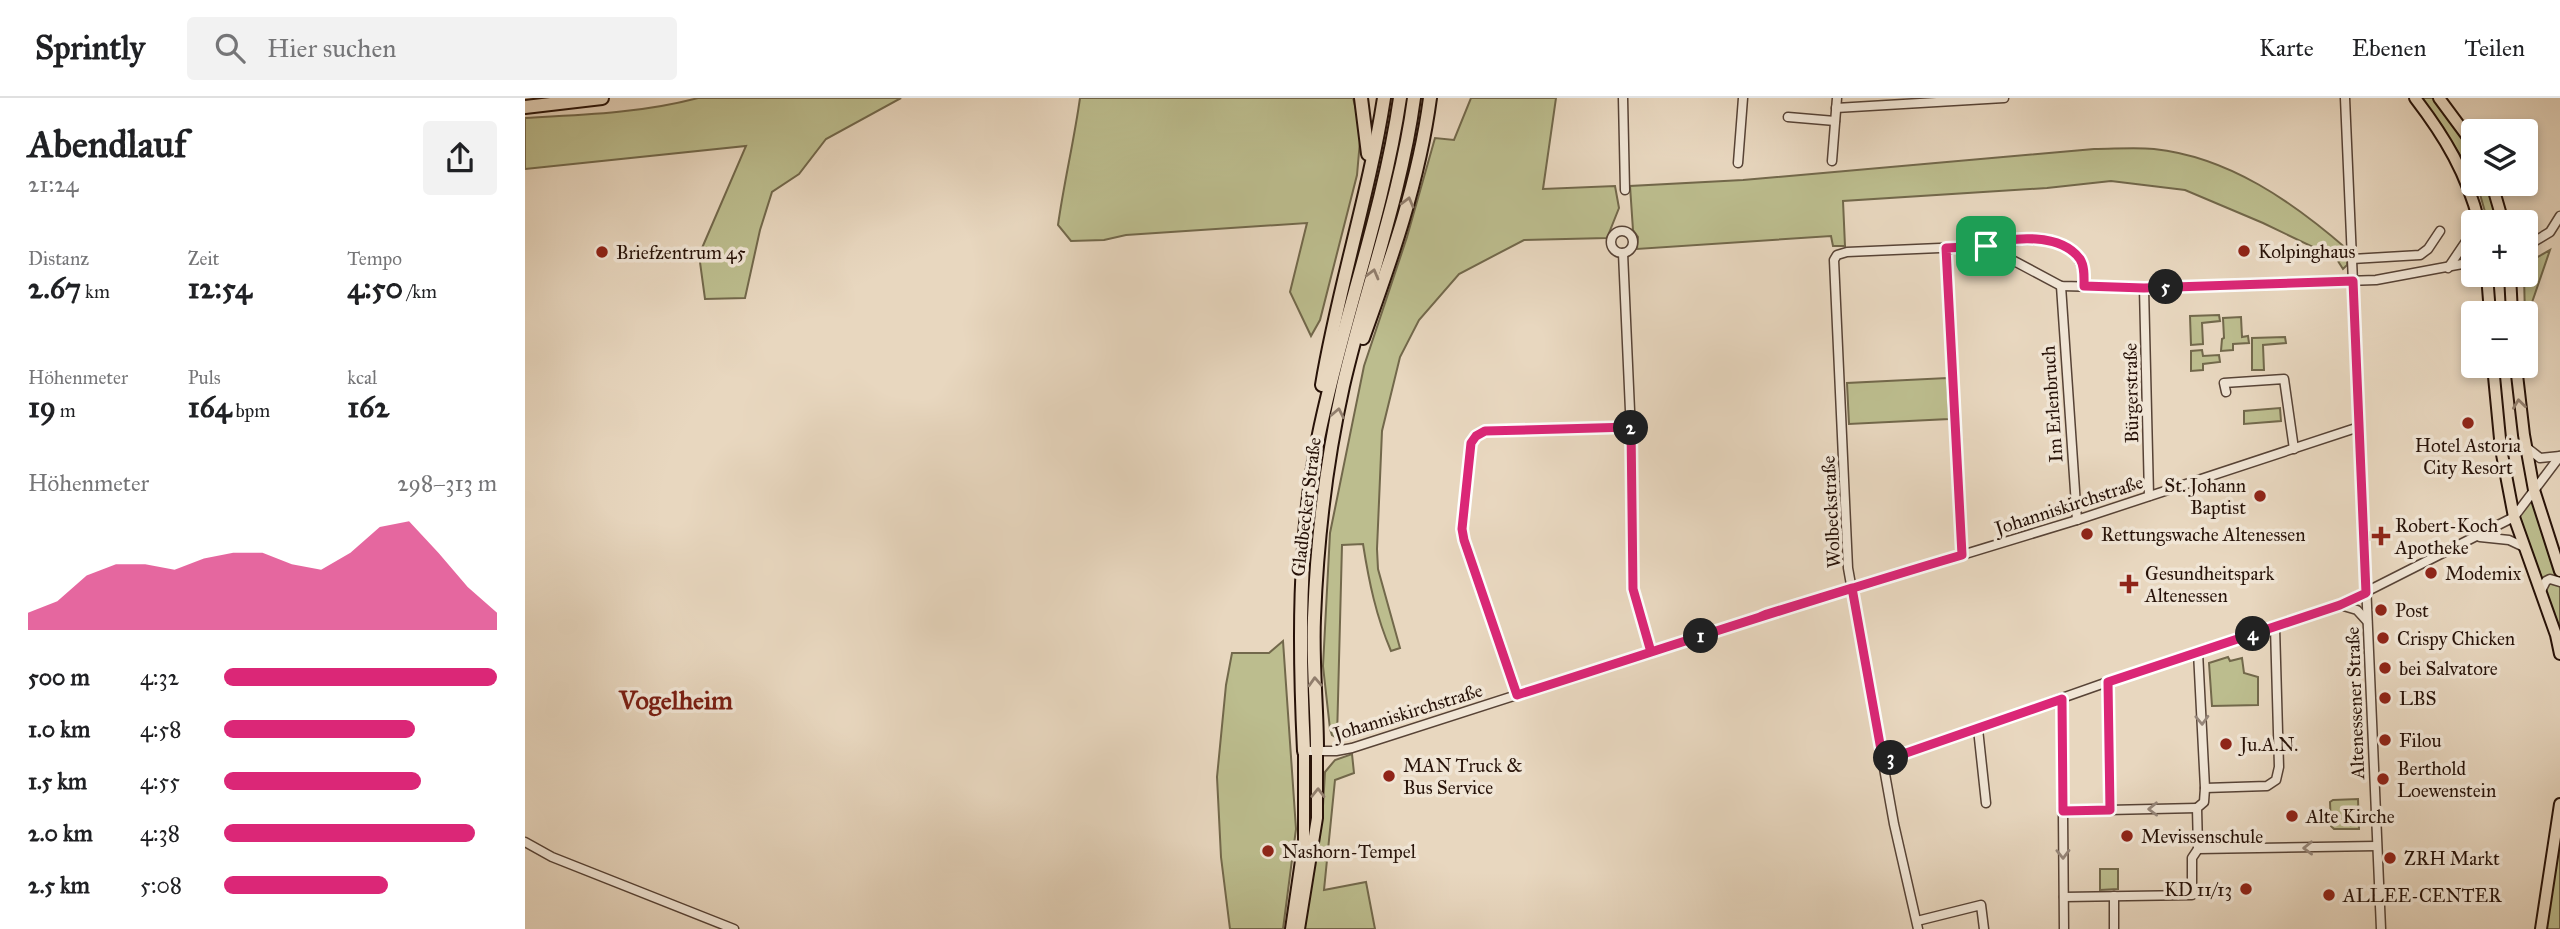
<!DOCTYPE html>
<html lang="de">
<meta charset="utf-8">
<style>
:root{--surface:#fff;--page:#f2f2f2;--text:#202124;--muted:#757577;--line:#e0e0e0;--accent:#db2777}
body{margin:0;font-family:"IM FELL Great Primer",serif;background:var(--page);color:var(--text);height:100vh;display:flex;flex-direction:column;font-size:26px;white-space:nowrap}
*{box-sizing:border-box;margin:0}
p{font-size:23px;color:var(--muted)}
.icon{flex:none;width:38px;height:38px;fill:none;stroke:currentColor;stroke-width:2;stroke-linecap:round;stroke-linejoin:round}
.map{position:relative;flex:1;overflow:hidden}
.side{display:flex;flex-direction:column;background:var(--surface);width:525px}
.side>*{flex:none}
.tools{position:absolute;left:1936px;top:21px;display:grid;gap:14px}
.tools a{display:grid;place-items:center;width:77px;height:77px;border-radius:7px;background:var(--surface);box-shadow:0 4px 10px #0003;font-size:35px}
.pin{position:absolute;display:grid;place-items:center;width:60px;height:60px;color:#fff;margin:-30px;border-radius:14px;box-shadow:0 4px 10px #0006}
.km{position:absolute;width:35px;height:35px;margin:-18px;border-radius:50%;background:#222;color:#fff;font-size:19px;line-height:35px;text-align:center}
.round{display:grid;place-items:center;flex:none;width:74px;height:74px;border-radius:7px;background:var(--page)}
.headline{display:flex;align-items:center;justify-content:space-between;height:119px;padding:0 28px}
h1{font-size:38px;font-weight:700;line-height:52px}
.metrics{display:grid;grid-template-columns:repeat(3,1fr);gap:10px;height:119px;padding:7px 28px}
.metrics div{display:grid;align-content:center}
.metrics b{font-size:30px;font-weight:700}
.metrics small{font-size:19px;font-weight:400}
.metrics p{font-size:19px}
.chart{height:196px;padding:14px 28px}
.chart p{display:flex;justify-content:space-between}
.chart svg{width:100%;height:126px;margin-top:7px;fill:var(--accent);opacity:.7}
ul{padding:0 28px;list-style:none;font-size:23px}
li{display:grid;grid-template-columns:112px 84px 1fr;align-items:center;height:52px}
li i{height:18px;border-radius:9px;background:var(--accent)}
header{display:flex;align-items:center;gap:42px;box-sizing:border-box;height:98px;padding:0 35px;background:var(--surface);border-bottom:2px solid var(--line)}
header strong{font-size:33px}
nav{display:flex;gap:38px;margin-inline-start:auto;font-size:24px}
.search{width:490px;height:63px;background:var(--page);display:flex;align-items:center;gap:18px;box-sizing:border-box;padding:0 24px;border-radius:7px;color:var(--muted);font-size:26px}
main{display:flex;flex:1;min-height:0}
.map>svg:first-child{display:block}
.green{fill:#bcbd8e;stroke:#72684b;stroke-width:2}
.lines{fill:none;stroke-linecap:round;stroke-linejoin:round}
.minor-casing{stroke:#574336;stroke-width:11}
.major-casing{stroke:#271208;stroke-width:14}
.highway-casing{stroke:#271208;stroke-width:16}
.minor{stroke:#f0e5d5;stroke-width:8}
.major{stroke:#e8d7bf;stroke-width:10}
.highway{stroke:#e8d7bf;stroke-width:12}
.oneway{stroke:#917e6d}
.oneway2{stroke:#968679}
.route-casing{stroke:#fff;stroke-width:14}
.route{stroke:#db2777;stroke-width:9}
.poi-dot{fill:#8f2418;stroke:#f0e5d5;stroke-width:2.5}
.labels{text-anchor:middle;dominant-baseline:central;stroke-width:7;stroke-linejoin:round;paint-order:stroke}
.poi-label{font-size:19px;fill:#271208;stroke:#f0e5d5;text-anchor:start}
.street-label{font-size:19px;fill:#271208;stroke:#f0e5d5}
.district-label{font-size:26px;font-weight:bold;fill:#7a1f14;stroke:#f0e5d5}
</style>
<header>
<strong>Sprintly</strong>
<div class="search"><svg class="icon" aria-label="search" viewBox="0 0 24 24"><circle cx="10" cy="10" r="6"/><path d="M15 15l6 6"/></svg>Hier suchen</div>
<nav><a>Karte</a><a>Ebenen</a><a>Teilen</a></nav>
</header>
<main>
<section class="side">
<div class="headline"><div><h1>Abendlauf</h1><p>21:24</p></div><a class="round"><svg class="icon" aria-label="share" viewBox="0 0 24 24"><path d="M12 15V3M7 8l5-5 5 5M5 13v7h14v-7"/></svg></a></div>
<div class="metrics">
<div><p>Distanz</p><b>2.67<small> km</small></b></div>
<div><p>Zeit</p><b>12:54</b></div>
<div><p>Tempo</p><b>4:50<small> /km</small></b></div>
</div>
<div class="metrics">
<div><p>Höhenmeter</p><b>19<small> m</small></b></div>
<div><p>Puls</p><b>164<small> bpm</small></b></div>
<div><p>kcal</p><b>162</b></div>
</div>
<div class="chart"><p><span>Höhenmeter</span>298–313 m</p>
<svg viewBox="0 0 160 44" preserveAspectRatio="none"><path d="M0 44V38L10 34L20 25L30 21L40 21L50 23L60 19L70 17L80 17L90 21L100 23L110 17L120 8L130 6L140 17L150 29L160 38V44z"/></svg>
</div>
<ul>
<li><b>500 m</b>4:32<i style="width:100%"></i></li>
<li><b>1.0 km</b>4:58<i style="width:70%"></i></li>
<li><b>1.5 km</b>4:55<i style="width:72%"></i></li>
<li><b>2.0 km</b>4:38<i style="width:92%"></i></li>
<li><b>2.5 km</b>5:08<i style="width:60%"></i></li>
</ul>
</section>
<div class="map">
<svg width="2035" height="831" viewBox="0 0 2035 831">
<rect width="100%" height="100%" fill="#e8d7bf"/>
<filter id="stains"><feTurbulence type="fractalNoise" baseFrequency=".00286" numOctaves="4"/><feColorMatrix values="0 0 0 0 .2 0 0 0 0 .09 0 0 0 0 .02 0 0 0 .5 -.17"/></filter>
<radialGradient id="worn" r=".72"><stop offset=".6" stop-color="#630" stop-opacity="0"/><stop offset="1" stop-color="#630" stop-opacity=".3"/></radialGradient>
<g class="green">
<path d="M173 0H376L301 41 274 76 247 94 235 132 220 200 180 201 174 157 221 48 0 71V20C58 17 117 15 173 0Z"/>
<path d="M555 0H828L836 31 832 77 795 222 786 238 765 194 782 125 601 137 579 142 546 143 533 127C539 84 549 43 555 0Z"/>
<path d="M946 0H1031L1018 91 1090 88 1094 110 1082 140 999 142 934 176 894 222 875 259 857 333 852 451 853 471 875 550 866 553C851 518 844 484 838 446L817 447 812 640 807 637 805 631 798 568 805 435 839 268 882 139 910 40 929 42Z"/>
<polygon points="1895,0 1909,0 1948,55 1948,78 1915,25"/>
<path d="M1569 51C1589 51 1610 49 1629 51 1704 59 1768 104 1823 152L1822 167 1818 171 1811 160 1738 125 1660 92 1586 83 1522 90 1318 103 1320 148H1308L1306 138 1112 151 1113 139 1108 132 1105 88 1218 82Z"/>
<polygon points="1952,86 1962,86 1973,124 1963,124"/>
<polygon points="2025,152 2003,216 2000,218 1999,178 2004,164"/>
<polygon points="1694,217 1695,223 1677,225 1678,246 1666,247 1665,218"/>
<polygon points="1716,219 1717,239 1723,238 1724,245 1708,246 1708,252 1696,253 1697,241 1699,240 1698,220"/>
<polygon points="1760,239 1761,245 1738,247 1739,272 1727,272 1727,240"/>
<polygon points="1677,252 1678,258 1694,257 1695,264 1678,266 1678,272 1666,273 1666,253"/>
<polygon points="1422,280 1424,321 1324,326 1322,285"/>
<polygon points="1755,310 1756,323 1719,326 1719,313"/>
<polygon points="2009,395 2035,477 2035,543 1990,418"/>
<polygon points="758,543 771,731 758,831 705,831 696,759 692,679 701,587 707,555 744,555"/>
<polygon points="1703,559 1705,563 1717,560 1719,575 1733,579 1733,607 1687,608 1684,565"/>
<polygon points="827,656 829,675 810,682 799,792 841,784 850,831 779,831 798,708 800,674 810,662"/>
<polygon points="1833,701 1834,731 1809,731 1806,728 1805,704 1808,702"/>
<polygon points="2035,724 2035,831 2020,831"/>
<polygon points="1575,771 1593,771 1593,791 1575,792"/>
</g>
<g class="lines">
<defs>
<g id="minor">
<polyline points="1098,0 1100,92"/>
<polyline points="1820,0 1856,831"/>
<polyline points="1311,10 1479,0"/>
<polyline points="1263,19 1310,23"/>
<polyline points="1307,63 1312,0"/>
<polyline points="1213,65 1218,0"/>
<circle cx="1097" cy="144" r="11"/>
<path d="M1461 148C1474 143 1486 143 1500 142 1535 141 1560 148 1559 188"/>
<polyline points="2000,149 2025,134 2035,118"/>
<polyline points="1421,150 1437,457"/>
<polyline points="1098,155 1106,335 1108,491 1126,554"/>
<polyline points="1827,161 1895,157 1903,151 1915,133"/>
<polyline points="1923,170 1948,133"/>
<polyline points="1536,188 1552,422"/>
<polyline points="1619,190 1624,398"/>
<polyline points="1701,294 1699,285 1759,281 1769,351"/>
<polyline points="2001,349 2015,360 2035,358"/>
<polyline points="1955,439 1984,442 1999,449"/>
<polyline points="2016,493 2021,483 2025,481 2035,484"/>
<polyline points="1815,507 1832,512 1842,523"/>
<polyline points="1583,584 1585,712"/>
<polyline points="992,597 939,442 938,431 946,345 951,338 960,333 1106,329"/>
<polyline points="1537,601 1539,831"/>
<polyline points="1453,631 1461,705"/>
<polyline points="779,653 811,653 827,650 1243,516 1552,422 1834,329"/>
<polyline points="1358,663 1594,580 1815,507 1989,419 2035,358"/>
<polyline points="1680,690 1742,688 1751,682 1754,669 1750,529"/>
<polyline points="1538,713 1672,710"/>
<polyline points="0,744 27,759 209,831"/>
<polyline points="1673,751 1851,748"/>
<polyline points="1589,798 1589,831"/>
<polyline points="1539,799 1667,797 1667,760 1673,751 1672,710 1679,704 1680,690 1673,554"/>
<polyline points="1392,823 1456,807 1459,831"/>
<polyline points="1393,831 1369,726 1323,470 1309,162 1312,157 1322,154 1461,148 1536,188 1619,190 1851,182 1948,164"/>
</g>
<g id="major">
<path d="M1890 0C1920 39 1942 76 1954 124"/>
<polyline points="1914,0 1948,46"/>
<polyline points="1967,86 1978,124"/>
<polyline points="1962,177 1965,215"/>
<polyline points="1985,177 1987,215"/>
<polyline points="1968,268 1976,351 1989,419 2031,537 2035,556"/>
<polyline points="1991,268 1999,337 2009,392 2035,473"/>
<polyline points="766,831 779,742 779,653"/>
<polyline points="774,831 792,720 792,652"/>
<polyline points="2016,831 2035,706"/>
</g>
<g id="highway">
<polyline points="836,0 843,56"/>
<polyline points="0,9 77,0"/>
<path d="M838 240C866 162 894 83 905 0"/>
<path d="M797 287C813 190 844 97 859 0"/>
<path d="M792 652C792 608 787 564 789 520 792 442 801 364 818 288 840 192 876 98 889 0"/>
<path d="M779 653C774 548 773 444 793 341 816 226 858 116 875 0"/>
</g>
</defs>
<use href="#minor" class="minor-casing"/>
<use href="#major" class="major-casing"/>
<use href="#highway" class="highway-casing"/>
<use href="#minor" class="minor"/>
<use href="#major" class="major"/>
<use href="#highway" class="highway"/>
</g>
<defs><path id="oneway-chevron" d="M-2-3.5L2.5 0L-2 3.5" fill="none" stroke-width="1.6" stroke-linecap="round" stroke-linejoin="round" transform="scale(1.75)"/></defs>
<g class="oneway">
<use href="#oneway-chevron" transform="translate(883 104) rotate(-75)"/>
<use href="#oneway-chevron" transform="translate(848 176) rotate(-75)"/>
<use href="#oneway-chevron" transform="translate(1994 306) rotate(-97)"/>
<use href="#oneway-chevron" transform="translate(813 315) rotate(-79)"/>
<use href="#oneway-chevron" transform="translate(790 584) rotate(-93)"/>
<use href="#oneway-chevron" transform="translate(793 695) rotate(-89)"/>
</g>
<g class="oneway2">
<use href="#oneway-chevron" transform="translate(1677 622) rotate(88)"/>
<use href="#oneway-chevron" transform="translate(1628 711) rotate(179)"/>
<use href="#oneway-chevron" transform="translate(1783 750) rotate(179)"/>
<use href="#oneway-chevron" transform="translate(1538 756) rotate(89)"/>
</g>
<g class="lines">
<defs>
<path id="route" d="M1461 148 1421 150 1437 457C1287 501 1140 550 992 597L939 442 937 431 946 345 951 338 960 333 1106 329 1108 491 1126 554 1235 519 1242 516 1327 490 1358 663 1537 601 1538 713 1585 712 1583 584 1815 507 1841 495 1828 183 1619 190 1559 188C1559 180 1560 169 1555 161 1536 135 1488 138 1461 148"/>
</defs>
<use href="#route" class="route-casing"/>
<use href="#route" class="route"/>
</g>
<g class="poi-dot">
<circle cx="1719" cy="153" r="7"/>
<circle cx="77" cy="154" r="7"/>
<circle cx="1943" cy="325" r="7"/>
<circle cx="1735" cy="398" r="7"/>
<circle cx="1562" cy="436" r="7"/>
<path d="M1852.5 427.5h7v7h7v7h-7v7h-7v-7h-7v-7h7z"/>
<circle cx="1906" cy="475" r="7"/>
<path d="M1600.5 475.5h7v7h7v7h-7v7h-7v-7h-7v-7h7z"/>
<circle cx="1856" cy="512" r="7"/>
<circle cx="1858" cy="540" r="7"/>
<circle cx="1860" cy="570" r="7"/>
<circle cx="1860" cy="600" r="7"/>
<circle cx="1860" cy="642" r="7"/>
<circle cx="1701" cy="646" r="7"/>
<circle cx="864" cy="678" r="7"/>
<circle cx="1858" cy="681" r="7"/>
<circle cx="1767" cy="718" r="7"/>
<circle cx="1602" cy="738" r="7"/>
<circle cx="743" cy="753" r="7"/>
<circle cx="1865" cy="760" r="7"/>
<circle cx="1721" cy="791" r="7"/>
<circle cx="1804" cy="797" r="7"/>
</g>
<g class="labels">
<g class="poi-label">
<text x="1733" y="153">Kolpinghaus</text>
<text x="91" y="154">Briefzentrum 45</text>
<text x="1943" y="347" text-anchor="middle">Hotel Astoria<tspan x="1943" dy="22">City Resort</tspan></text>
<text x="1721" y="387" text-anchor="end">St. Johann<tspan x="1721" dy="22">Baptist</tspan></text>
<text x="1870" y="427">Robert-Koch<tspan x="1870" dy="22">Apotheke</tspan></text>
<text x="1576" y="436">Rettungswache Altenessen</text>
<text x="1620" y="475">Gesundheitspark<tspan x="1620" dy="22">Altenessen</tspan></text>
<text x="1920" y="475">Modemix</text>
<text x="1870" y="512">Post</text>
<text x="1872" y="540">Crispy Chicken</text>
<text x="1874" y="570">bei Salvatore</text>
<text x="1874" y="600">LBS</text>
<text x="1874" y="642">Filou</text>
<text x="1715" y="646">Ju.A.N.</text>
<text x="878" y="667">MAN Truck &amp;<tspan x="878" dy="22">Bus Service</tspan></text>
<text x="1872" y="670">Berthold<tspan x="1872" dy="22">Loewenstein</tspan></text>
<text x="1781" y="718">Alte Kirche</text>
<text x="1616" y="738">Mevissenschule</text>
<text x="757" y="753">Nashorn-Tempel</text>
<text x="1879" y="760">ZRH Markt</text>
<text x="1707" y="791" text-anchor="end">KD 11/13</text>
<text x="1818" y="797">ALLEE-CENTER</text>
</g>
<g class="street-label">
<text transform="translate(1606 295) rotate(-91)">Bürgerstraße</text>
<text transform="translate(1527 306) rotate(-94)">Im Erlenbruch</text>
<text transform="translate(1544 407) rotate(-18)">Johanniskirchstraße</text>
<text transform="translate(781 409) rotate(-83)">Gladbecker Straße</text>
<text transform="translate(1306 414) rotate(-93)">Wolbeckstraße</text>
<text transform="translate(1830 605) rotate(-92)">Altenessener Straße</text>
<text transform="translate(883 614) rotate(-17)">Johanniskirchstraße</text>
</g>
<g class="district-label">
<text x="151" y="602">Vogelheim</text>
</g>
</g>
<rect width="100%" height="100%" filter="url(#stains)"/>
<rect width="100%" height="100%" fill="url(#worn)"/>
</svg>
<div class="tools">
<a><svg class="icon" aria-label="layers" viewBox="0 0 24 24"><path d="M12 4l9 5-9 5-9-5zM3 14l9 5 9-5"/></svg></a>
<a>+</a>
<a>−</a>
</div>
<div class="pin" style="left:1461px;top:148px;background:#1e9e55"><svg class="icon" aria-label="arrive" viewBox="0 0 24 24"><path d="M6 21V4h12l-3 4 3 4H6"/></svg></div>
<b class="km" style="left:1176px;top:538px">1</b>
<b class="km" style="left:1106px;top:330px">2</b>
<b class="km" style="left:1366px;top:660px">3</b>
<b class="km" style="left:1728px;top:536px">4</b>
<b class="km" style="left:1641px;top:189px">5</b>
</div>
</main>
